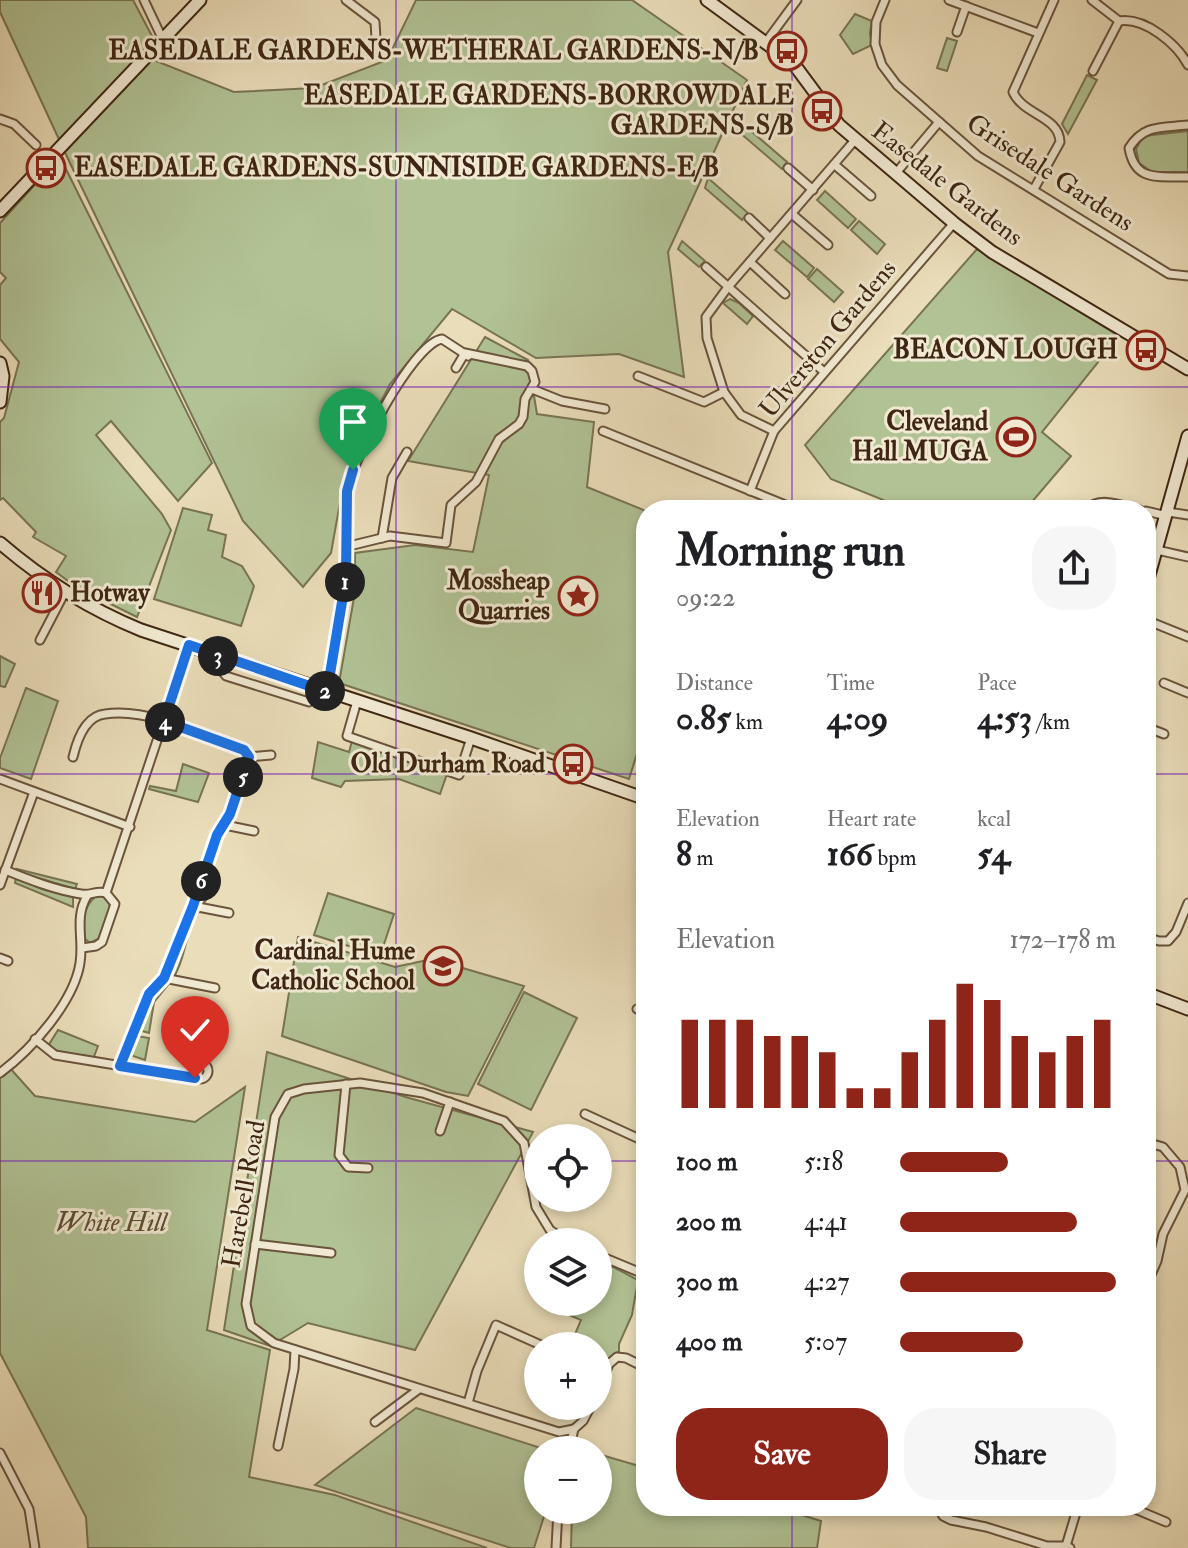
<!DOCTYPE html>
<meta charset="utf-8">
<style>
:root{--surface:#fff;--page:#f6f6f6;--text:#202124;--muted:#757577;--accent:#8f2418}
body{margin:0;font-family:"IM FELL Double Pica",serif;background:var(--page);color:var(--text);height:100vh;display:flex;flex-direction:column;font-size:30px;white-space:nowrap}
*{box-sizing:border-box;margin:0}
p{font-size:26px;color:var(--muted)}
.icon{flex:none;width:44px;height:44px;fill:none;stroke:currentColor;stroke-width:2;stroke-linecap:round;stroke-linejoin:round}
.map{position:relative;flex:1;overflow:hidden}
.sheet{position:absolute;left:636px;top:500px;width:520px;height:1016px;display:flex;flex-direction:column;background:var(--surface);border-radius:32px;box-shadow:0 4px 12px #0003}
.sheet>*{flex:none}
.buttons{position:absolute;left:524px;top:1124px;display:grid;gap:16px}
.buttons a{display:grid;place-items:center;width:88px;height:88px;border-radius:50%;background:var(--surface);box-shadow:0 4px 12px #0003;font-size:40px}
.pin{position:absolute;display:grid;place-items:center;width:68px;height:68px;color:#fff;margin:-82px -34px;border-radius:50% 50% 50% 0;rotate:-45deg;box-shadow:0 0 8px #0007}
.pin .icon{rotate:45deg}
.km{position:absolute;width:40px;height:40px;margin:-20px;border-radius:50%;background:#222;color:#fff;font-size:22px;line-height:40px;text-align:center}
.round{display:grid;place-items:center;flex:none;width:84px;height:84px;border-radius:32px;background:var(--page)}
.headline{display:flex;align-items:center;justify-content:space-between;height:136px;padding:0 40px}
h1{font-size:44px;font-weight:800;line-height:60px}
.stats{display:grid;grid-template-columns:repeat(3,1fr);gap:12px;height:136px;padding:8px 40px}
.stats div{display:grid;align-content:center}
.stats b{font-size:34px;font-weight:800}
.stats small{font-size:22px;font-weight:400}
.stats p{font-size:22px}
.chart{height:224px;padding:16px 40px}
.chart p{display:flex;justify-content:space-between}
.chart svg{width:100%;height:144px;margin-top:8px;stroke:var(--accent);stroke-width:6}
.cta{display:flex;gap:16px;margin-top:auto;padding:16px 40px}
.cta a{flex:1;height:92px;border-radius:32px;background:var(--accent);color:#fff;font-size:32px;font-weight:800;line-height:92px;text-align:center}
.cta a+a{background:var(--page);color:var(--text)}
ul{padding:0 40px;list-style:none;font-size:26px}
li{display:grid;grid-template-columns:128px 96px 1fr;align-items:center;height:60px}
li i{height:20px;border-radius:10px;background:var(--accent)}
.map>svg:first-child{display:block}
.green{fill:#b1c294;stroke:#787453;stroke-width:2}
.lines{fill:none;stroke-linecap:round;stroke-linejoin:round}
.street-casing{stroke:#6a543c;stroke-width:11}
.secondary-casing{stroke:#3f2612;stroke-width:15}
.street{stroke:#f1e9d2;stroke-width:7}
.secondary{stroke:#f1e9d2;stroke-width:11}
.route-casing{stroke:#fff;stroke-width:16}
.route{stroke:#1a73e8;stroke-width:10}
.grid{fill:none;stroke:#7b2cbf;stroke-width:2;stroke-opacity:0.55}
.labels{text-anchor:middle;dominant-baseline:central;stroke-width:6;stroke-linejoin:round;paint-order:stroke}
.poi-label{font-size:26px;font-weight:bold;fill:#3f2612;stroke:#f1e9d2;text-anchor:end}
.street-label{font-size:26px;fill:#3f2612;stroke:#f1e9d2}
.park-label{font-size:26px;font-style:italic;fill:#5c4d32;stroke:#f1e9d2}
</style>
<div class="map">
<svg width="1188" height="1548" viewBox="0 0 1188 1548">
<rect width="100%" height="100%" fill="#eaddb9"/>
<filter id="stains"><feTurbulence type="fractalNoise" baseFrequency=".0025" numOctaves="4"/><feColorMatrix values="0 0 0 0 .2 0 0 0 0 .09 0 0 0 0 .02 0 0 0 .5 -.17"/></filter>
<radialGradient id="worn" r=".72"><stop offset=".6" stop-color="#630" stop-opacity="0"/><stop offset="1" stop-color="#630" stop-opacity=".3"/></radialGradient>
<g class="green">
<polygon points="0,0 133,0 152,36 156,61 234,92 314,88 387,60 416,0 632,0 747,80 668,252 684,377 619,354 536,358 452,309 390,384 346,469 331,553 303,587 243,521 69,161 0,12"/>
<polygon points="855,14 872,21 870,33 872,45 853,54 840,35"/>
<polygon points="947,38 957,41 947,71 937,68"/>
<polygon points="1087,75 1097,80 1068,134 1062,124"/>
<polygon points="735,117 787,162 782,169 732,126"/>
<polygon points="1188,131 1188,172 1152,172 1139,163 1136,149 1143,136"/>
<polygon points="60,157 212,463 178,501 111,421 96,435 162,514 171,530 137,617 76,587 56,572 66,556 33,537 36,532 3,498 0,500 0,422 4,418 19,362 0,339 0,285 6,278 0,272 0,223"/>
<polygon points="708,178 748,213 742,220 705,188"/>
<polygon points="825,191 856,219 848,228 817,200"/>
<polygon points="859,221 885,244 877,254 851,230"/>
<polygon points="682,241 705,261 699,267 678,249"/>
<polygon points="783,241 814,268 807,277 775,250"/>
<polygon points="977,249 1119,336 1042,432 1071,456 1025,510 908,510 831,479 805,445"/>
<polygon points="817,269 843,292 834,302 808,279"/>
<polygon points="730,299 739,303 753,316 747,324 723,303"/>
<polygon points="485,337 528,360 537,414 594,422 587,487 646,511 646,725 629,779 339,683 355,592 355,553 415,545 473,552 489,475 408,461"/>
<polygon points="183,508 212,515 208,530 226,535 222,557 242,566 254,586 241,626 154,599"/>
<polygon points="0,656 15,664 5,687 0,686"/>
<polygon points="26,688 58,701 31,779 0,768 0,758"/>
<polygon points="352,741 447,774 440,794 399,779 345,781 341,787 312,778 318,742 349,752"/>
<polygon points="183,764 209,773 198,802 149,789 150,786 176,791"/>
<polygon points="17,869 77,884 75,889 18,872"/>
<polygon points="208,871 215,873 212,892 203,904 199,895"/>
<polygon points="16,878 45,890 73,896 73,907 15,883"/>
<polygon points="328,893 394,914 380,956 314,935"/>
<path d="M97 895 107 897 110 907 99 938 90 943 84 938C82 920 83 907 97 895Z"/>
<path d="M198 913C184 934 187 955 174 977 169 958 186 931 193 914Z"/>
<polygon points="298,937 395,967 432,959 524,986 468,1096 446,1092 282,1036"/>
<polygon points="162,986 167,986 154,1002 149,1033 139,1030 155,993"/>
<polygon points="524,992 577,1018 531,1110 478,1084"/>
<polygon points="58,1030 98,1046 93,1059 59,1052 48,1046"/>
<polygon points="137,1036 149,1038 145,1060 130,1055"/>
<polygon points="267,1052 409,1098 533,1132 415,1350 308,1323 270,1346 224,1330"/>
<polygon points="9,1067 35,1096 195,1122 245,1087 207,1330 270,1350 249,1477 335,1495 487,1548 88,1548 86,1517 0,1353 0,1074"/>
<polygon points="598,1259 638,1280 632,1315 619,1344 619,1351 605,1362 598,1375 598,1346 570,1346 581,1320 557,1310 561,1302 598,1302"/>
<polygon points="416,1408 547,1450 538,1450 538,1510 546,1510 534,1548 511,1548 315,1485"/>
<polygon points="598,1454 646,1468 646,1506 773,1506 821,1521 817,1548 571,1548 572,1510 598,1510"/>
</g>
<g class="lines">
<defs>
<g id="street">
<polyline points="144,0 163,40"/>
<polyline points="346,0 375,22 377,54"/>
<polyline points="885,0 876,22 875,44 882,65 897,85 978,156 1169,274 1188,276"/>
<polyline points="949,0 1038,33"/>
<polyline points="1092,0 1119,21"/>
<polyline points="957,32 966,6"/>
<polyline points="766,42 797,0"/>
<path d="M1093 71 1119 21C1145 17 1177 44 1188 65"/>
<polyline points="0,119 14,124 36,145"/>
<path d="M1188 125C1162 128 1144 124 1129 148 1135 183 1159 176 1188 177"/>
<polyline points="835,165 871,196"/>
<polyline points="788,168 813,190"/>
<polyline points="896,173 939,122"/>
<path d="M1034 189 1060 142C1059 116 1023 115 1013 92L1054 0"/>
<polyline points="792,214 828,245"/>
<polyline points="749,218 770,238"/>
<polyline points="750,262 785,294"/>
<polyline points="706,267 823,371"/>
<polyline points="638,376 704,402 724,392"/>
<polyline points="532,389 562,401 605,409"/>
<polyline points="603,431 798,510"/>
<polyline points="774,431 741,415 724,392 707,338 706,317 728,287 855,140"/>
<polyline points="750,491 774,431 954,223"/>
<path d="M1086 510C1100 495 1123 506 1140 510"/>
<polyline points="1146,511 1167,516"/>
<polyline points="1168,512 1188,515"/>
<polyline points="382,538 392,478 407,452"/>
<polyline points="345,547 390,536 446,543 451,505 476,482 499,439 519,424 523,417 525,399 535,382 532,371 527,366 465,353 456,368"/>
<polyline points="1157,550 1188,557"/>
<polyline points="1146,620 1188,637"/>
<polyline points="40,640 65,592"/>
<polyline points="221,657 219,668 226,676 309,702"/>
<polyline points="1164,683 1188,693"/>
<path d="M327 692C333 654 344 615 346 577 347 549 343 520 347 491 352 461 412 344 442 339L468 356"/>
<polyline points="357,701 347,736 459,775 471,738"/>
<polyline points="1146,727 1164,734"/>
<path d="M73 757C77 740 85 716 105 714 147 707 204 735 244 750L249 757 230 814 217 835 193 906 164 978 149 994 120 1066"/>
<polyline points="249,757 271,755"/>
<polyline points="0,779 130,827"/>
<polyline points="225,825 254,831"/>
<path d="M5 870C30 880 55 890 81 894 91 896 96 890 106 893"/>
<polyline points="0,885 34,792"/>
<polyline points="106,893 189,645"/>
<polyline points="193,906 229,913"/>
<polyline points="1146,937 1159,941 1168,941 1176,932 1188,903"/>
<polyline points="82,948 96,946 102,942 115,904 106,893"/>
<polyline points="0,958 8,961"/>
<polyline points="164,978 215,988"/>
<polyline points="637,1009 646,1014"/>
<polyline points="35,1039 55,1055 195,1078"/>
<circle cx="200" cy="1071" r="8"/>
<path d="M0 1073C31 1050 74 1002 80 963 84 939 74 918 87 896"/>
<polyline points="346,1084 339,1155 348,1167 368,1168"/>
<polyline points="585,1114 646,1142"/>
<polyline points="440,1131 450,1102"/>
<polyline points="1146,1142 1163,1147 1180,1167 1185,1190 1163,1234 1157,1261 1146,1286"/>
<polyline points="568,1242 550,1230 536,1207 524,1143 504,1121 423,1093 360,1083 304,1089 288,1094 275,1117 246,1304 251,1326 274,1343 559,1432 574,1429"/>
<polyline points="255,1244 331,1253"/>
<polyline points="598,1255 646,1275"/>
<polyline points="598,1390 609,1364 617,1357 626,1358 646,1368"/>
<polyline points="468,1403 477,1371 496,1325 543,1346"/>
<polyline points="375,1422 419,1389"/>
<polyline points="278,1446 294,1369 295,1350"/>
<polyline points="569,1450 574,1429 583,1421 591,1406"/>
<polyline points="0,1453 29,1509 35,1548"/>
<polyline points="937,1506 943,1516 951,1520 986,1527 1047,1546 1066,1546 1070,1548"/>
<polyline points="1128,1506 1166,1522"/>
<polyline points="1066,1546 1078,1506"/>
<polyline points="556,1548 558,1510"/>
</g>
<g id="secondary">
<polyline points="707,0 793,63 839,125 954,223 992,252 1188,369"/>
<polyline points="0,211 200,0"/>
<polyline points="0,363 3,376 0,402"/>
<path d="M0 543C43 580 89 609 141 630L471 738 646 799"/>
<polyline points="1146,586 1188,436"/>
<polyline points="1146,993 1188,1009"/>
</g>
</defs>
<use href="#street" class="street-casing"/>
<use href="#secondary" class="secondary-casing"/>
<use href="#street" class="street"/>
<use href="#secondary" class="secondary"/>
</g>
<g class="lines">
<defs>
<polyline id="route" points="195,1078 120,1066 149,994 164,978 193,906 217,835 230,814 249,757 244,750 164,721 189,645 327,692 346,578 347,491 353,470"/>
</defs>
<use href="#route" class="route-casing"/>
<use href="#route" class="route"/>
</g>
<path class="grid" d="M396 0V1548M792 0V510M0 387H1188M0 774H646M1146 774H1188M0 1161H538M598 1161H646M1146 1161H1188M792 1506V1548"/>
<defs>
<symbol id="bus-ring" viewBox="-11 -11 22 22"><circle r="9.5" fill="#f1e9d2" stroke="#8f2418" stroke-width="1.5"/><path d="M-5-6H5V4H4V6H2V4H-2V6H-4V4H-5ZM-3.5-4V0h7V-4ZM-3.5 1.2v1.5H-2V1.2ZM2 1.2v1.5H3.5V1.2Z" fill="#8f2418"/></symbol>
<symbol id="stadium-ring" viewBox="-11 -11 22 22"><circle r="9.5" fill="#f1e9d2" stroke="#8f2418" stroke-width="1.5"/><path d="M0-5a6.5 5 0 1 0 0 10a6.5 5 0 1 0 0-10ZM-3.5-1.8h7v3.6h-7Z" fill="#8f2418"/></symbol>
<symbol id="restaurant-ring" viewBox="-11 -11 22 22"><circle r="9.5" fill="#f1e9d2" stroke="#8f2418" stroke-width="1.5"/><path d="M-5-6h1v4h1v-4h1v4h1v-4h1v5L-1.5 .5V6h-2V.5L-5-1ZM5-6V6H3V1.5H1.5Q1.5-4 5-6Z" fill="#8f2418"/></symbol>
<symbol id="sight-ring" viewBox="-11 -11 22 22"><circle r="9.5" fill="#f1e9d2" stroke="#8f2418" stroke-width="1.5"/><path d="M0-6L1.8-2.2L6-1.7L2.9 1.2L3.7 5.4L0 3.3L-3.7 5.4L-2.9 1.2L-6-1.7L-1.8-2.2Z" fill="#8f2418"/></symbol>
<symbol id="school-ring" viewBox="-11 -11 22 22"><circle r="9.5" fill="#f1e9d2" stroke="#8f2418" stroke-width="1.5"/><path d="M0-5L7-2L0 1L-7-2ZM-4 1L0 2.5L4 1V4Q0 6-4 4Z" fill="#8f2418"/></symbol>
</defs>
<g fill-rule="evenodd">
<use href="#bus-ring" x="765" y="29" width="44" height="44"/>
<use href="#bus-ring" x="800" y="89" width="44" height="44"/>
<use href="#bus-ring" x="24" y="146" width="44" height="44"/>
<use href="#bus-ring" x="1124" y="328" width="44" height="44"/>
<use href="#stadium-ring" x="994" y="415" width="44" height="44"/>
<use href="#restaurant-ring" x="20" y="571" width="44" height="44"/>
<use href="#sight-ring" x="556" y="574" width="44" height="44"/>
<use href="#bus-ring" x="551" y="742" width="44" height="44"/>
<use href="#school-ring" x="421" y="944" width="44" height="44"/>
</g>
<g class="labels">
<g class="poi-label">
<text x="759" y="51">EASEDALE GARDENS-WETHERAL GARDENS-N/B</text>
<text x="794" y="96">EASEDALE GARDENS-BORROWDALE<tspan x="794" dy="30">GARDENS-S/B</tspan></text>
<text x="74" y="168" text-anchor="start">EASEDALE GARDENS-SUNNISIDE GARDENS-E/B</text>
<text x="1118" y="350">BEACON LOUGH</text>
<text x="988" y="422">Cleveland<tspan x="988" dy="30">Hall MUGA</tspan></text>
<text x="550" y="581">Mossheap<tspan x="550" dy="30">Quarries</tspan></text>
<text x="70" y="593" text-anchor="start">Hotway</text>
<text x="545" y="764">Old Durham Road</text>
<text x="415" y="951">Cardinal Hume<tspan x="415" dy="30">Catholic School</tspan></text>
</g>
<g class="street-label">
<text transform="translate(1050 173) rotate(33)">Grisedale Gardens</text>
<text transform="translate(947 184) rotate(38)">Easedale Gardens</text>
<text transform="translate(828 339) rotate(-50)">Ulverston Gardens</text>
<text transform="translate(244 1194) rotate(-80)">Harebell Road</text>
</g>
<g class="park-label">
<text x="111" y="1223">White Hill</text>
</g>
</g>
<rect width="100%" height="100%" filter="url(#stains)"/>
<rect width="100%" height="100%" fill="url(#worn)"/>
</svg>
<div class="buttons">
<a><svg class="icon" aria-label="locate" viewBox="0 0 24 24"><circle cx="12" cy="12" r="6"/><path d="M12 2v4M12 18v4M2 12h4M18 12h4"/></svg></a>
<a><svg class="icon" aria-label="layers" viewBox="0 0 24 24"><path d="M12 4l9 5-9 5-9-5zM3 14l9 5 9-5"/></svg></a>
<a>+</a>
<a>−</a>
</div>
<div class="pin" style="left:353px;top:470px;background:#1e9e55"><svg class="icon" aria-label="arrive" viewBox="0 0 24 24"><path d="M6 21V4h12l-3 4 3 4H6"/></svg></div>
<div class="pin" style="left:195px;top:1078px;background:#d93025"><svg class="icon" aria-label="check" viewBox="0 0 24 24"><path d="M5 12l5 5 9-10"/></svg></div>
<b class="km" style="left:345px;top:582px">1</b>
<b class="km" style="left:325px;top:691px">2</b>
<b class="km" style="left:218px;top:656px">3</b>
<b class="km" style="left:165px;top:722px">4</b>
<b class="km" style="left:243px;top:777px">5</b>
<b class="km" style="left:201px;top:881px">6</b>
<section class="sheet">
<div class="headline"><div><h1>Morning run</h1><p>09:22</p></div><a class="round"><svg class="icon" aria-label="share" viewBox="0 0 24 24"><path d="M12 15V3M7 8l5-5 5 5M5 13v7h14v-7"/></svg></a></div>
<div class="stats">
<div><p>Distance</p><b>0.85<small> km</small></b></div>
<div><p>Time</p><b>4:09</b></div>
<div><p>Pace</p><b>4:53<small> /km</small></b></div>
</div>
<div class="stats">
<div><p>Elevation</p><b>8<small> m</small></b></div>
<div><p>Heart rate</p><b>166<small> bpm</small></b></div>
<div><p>kcal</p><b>54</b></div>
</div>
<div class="chart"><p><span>Elevation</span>172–178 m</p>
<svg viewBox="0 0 160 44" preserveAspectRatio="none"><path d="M5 44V17M15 44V17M25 44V17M35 44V22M45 44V22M55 44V27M65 44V38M75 44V38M85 44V27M95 44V17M105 44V6M115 44V11M125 44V22M135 44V27M145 44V22M155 44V17"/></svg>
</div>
<ul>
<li><b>100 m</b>5:18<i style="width:50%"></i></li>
<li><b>200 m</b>4:41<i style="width:82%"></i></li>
<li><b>300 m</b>4:27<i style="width:100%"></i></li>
<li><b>400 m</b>5:07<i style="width:57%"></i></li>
</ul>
<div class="cta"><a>Save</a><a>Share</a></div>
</section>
</div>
